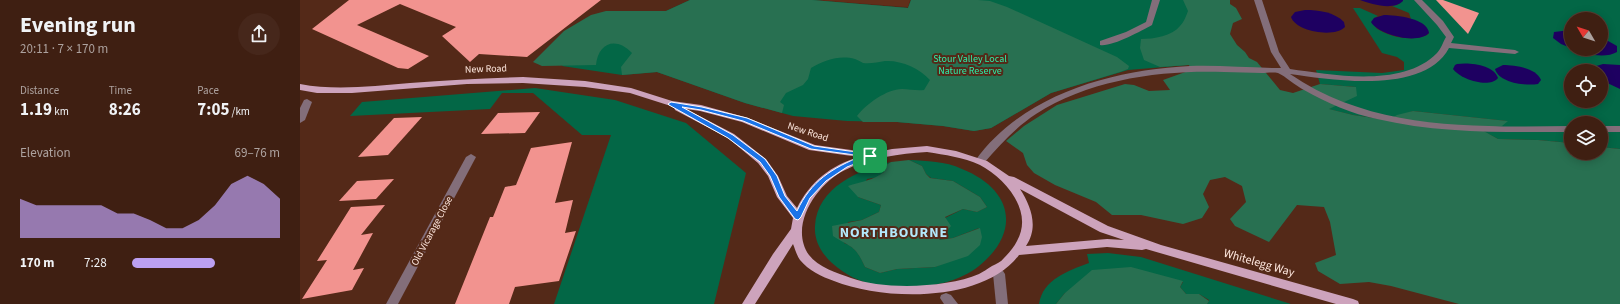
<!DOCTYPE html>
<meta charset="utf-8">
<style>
:root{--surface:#3f1f12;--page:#46271b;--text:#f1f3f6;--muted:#ada29f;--line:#583d32;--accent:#bca0f2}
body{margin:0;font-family:"Source Sans 3",sans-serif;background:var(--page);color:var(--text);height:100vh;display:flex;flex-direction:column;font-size:15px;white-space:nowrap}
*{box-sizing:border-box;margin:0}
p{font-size:13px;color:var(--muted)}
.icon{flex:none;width:22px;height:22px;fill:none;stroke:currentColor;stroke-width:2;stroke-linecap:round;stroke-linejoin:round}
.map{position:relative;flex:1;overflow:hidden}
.panel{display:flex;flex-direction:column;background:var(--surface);width:300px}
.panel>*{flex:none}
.needle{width:26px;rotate:309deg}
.tools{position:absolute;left:1264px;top:12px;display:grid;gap:8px}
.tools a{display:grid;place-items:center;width:44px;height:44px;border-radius:50%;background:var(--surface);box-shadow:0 2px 10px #0003,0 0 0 1px var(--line);font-size:20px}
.pin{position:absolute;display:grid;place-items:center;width:34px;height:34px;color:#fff;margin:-17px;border-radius:8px;box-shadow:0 2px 6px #0006}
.round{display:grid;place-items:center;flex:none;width:42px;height:42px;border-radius:21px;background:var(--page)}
.headline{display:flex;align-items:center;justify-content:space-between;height:68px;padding:0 20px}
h1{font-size:22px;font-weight:700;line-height:30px}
.metrics{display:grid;grid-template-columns:repeat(3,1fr);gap:6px;height:68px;padding:4px 20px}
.metrics div{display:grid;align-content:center}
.metrics b{font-size:17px;font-weight:700}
.metrics small{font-size:11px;font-weight:400}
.metrics p{font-size:11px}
.chart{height:112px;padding:8px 20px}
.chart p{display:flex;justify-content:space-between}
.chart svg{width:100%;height:72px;margin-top:4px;fill:var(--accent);opacity:.7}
ul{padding:0 20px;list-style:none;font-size:13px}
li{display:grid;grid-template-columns:64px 48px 1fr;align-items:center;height:30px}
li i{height:10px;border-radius:5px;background:var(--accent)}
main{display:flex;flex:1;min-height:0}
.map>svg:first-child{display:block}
.built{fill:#612f1a}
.green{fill:#036746;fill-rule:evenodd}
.forest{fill:#287051}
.water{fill:#1e0061}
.building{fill:#f2938f}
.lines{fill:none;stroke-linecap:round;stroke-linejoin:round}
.minor{fill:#836e7a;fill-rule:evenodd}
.major{fill:#cda3bc;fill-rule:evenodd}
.route{fill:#1a73e8;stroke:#fff;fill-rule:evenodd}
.labels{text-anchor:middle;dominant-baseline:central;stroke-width:4;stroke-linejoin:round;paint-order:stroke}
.park-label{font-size:10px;fill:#2deea9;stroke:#542918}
.street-label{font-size:10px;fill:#fee7de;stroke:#542918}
.near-street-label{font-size:12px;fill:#fee7de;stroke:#542918}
.district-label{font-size:14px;font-weight:bold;letter-spacing:1px;fill:#b3e8fb;stroke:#542918}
</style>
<main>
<section class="panel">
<div class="headline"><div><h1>Evening run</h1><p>20:11 · 7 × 170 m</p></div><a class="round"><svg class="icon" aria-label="share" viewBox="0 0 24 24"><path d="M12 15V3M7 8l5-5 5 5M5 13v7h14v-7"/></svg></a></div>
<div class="metrics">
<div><p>Distance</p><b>1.19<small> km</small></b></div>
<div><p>Time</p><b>8:26</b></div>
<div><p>Pace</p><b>7:05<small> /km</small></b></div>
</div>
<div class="chart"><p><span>Elevation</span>69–76 m</p>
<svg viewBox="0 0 160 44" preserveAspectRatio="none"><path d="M0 44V20L10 24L20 24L30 24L40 24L50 24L60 29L70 29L80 33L90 38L100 38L110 33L120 24L130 11L140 6L150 11L160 20V44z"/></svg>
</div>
<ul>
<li><b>170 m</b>7:28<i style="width:56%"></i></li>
</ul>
</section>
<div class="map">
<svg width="1320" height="304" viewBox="0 0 1320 304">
<rect width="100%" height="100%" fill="#542918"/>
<polygon class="built" points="516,0 610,0 608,7"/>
<g class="green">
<polygon points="390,0 512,0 608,8 611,0 915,0 888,65 828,70 751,93 691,128 674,131 643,126 597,122 547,121 493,116 445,103 357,72 322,75 262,66 306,11 366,11"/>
<path d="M1103 0H1320V149L1301 147V123H1271V143L1238 140 1198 139 1179 129 1207 121 1113 111 1088 120 1053 115 1028 109 1042 102 1056 87 1020 84 1016 70 1082 73 1104 70V62L1097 57 1082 53 1053 8H1060L1078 16 1074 18 1076 28C1090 37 1111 42 1127 35L1129 33 1126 27 1111 19 1109 13 1092 6 1097 5ZM1271 19H1301V49H1271ZM1271 71H1301V101H1271Z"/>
<polygon points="235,88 315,100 386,123 446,173 414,304 254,304 311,135 282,135 233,93 202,93 190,109 50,116 62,102"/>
<path d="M609 160C627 161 645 161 662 169 712 189 722 231 679 266 659 282 629 288 605 287 596 286 586 287 577 285 561 283 544 274 532 263 521 253 514 240 515 226 517 187 559 170 591 162L583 167 584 172 578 177 567 179 558 197 581 205 579 212 562 220 548 222 544 243C556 247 560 256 565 267L580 273 597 269 635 267 649 261 679 228 653 238 639 240 648 230 645 218 663 209 677 212 687 207 680 197 653 181 631 178 626 174 622 166Z"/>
<path d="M808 253 841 257 991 304H907L909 300 899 294H886L880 287 883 282 765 293 756 304H739C743 279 768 271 789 263L787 254Z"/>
</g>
<g class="forest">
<path d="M390 0H512L608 8 611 0H678L690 1 707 7 817 57 829 66 828 69 820 72 751 93 691 128 674 131 643 126 597 122H563L557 116C566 104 587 89 602 89 609 89 617 91 624 90L630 80C619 68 601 60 585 61 578 62 571 64 563 63 561 62 558 60 555 59 539 55 525 60 511 68L508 79 503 85 486 93 480 102 484 105 482 113 445 103 357 72 322 75 321 67 332 53C316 36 298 43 296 65L242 66 233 62 264 31 291 15 306 11H366Z"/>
<path d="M883 0H930V4L936 8 942 19 933 23 930 34 937 45 945 52 949 58 957 62 980 90 993 93 1020 84 1056 87 1057 96 1029 109 1053 115 1088 120 1097 115 1113 111 1208 121 1202 126 1180 129 1198 139 1238 140 1271 143V153H1301V147L1320 149V304H1159L1091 286 1069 282 1040 284 1018 271 1015 263 1036 255 1030 222 1024 207 997 205 969 242 935 226 930 219 946 202 942 186 925 177 910 180 903 194 909 207 902 218 883 224 841 215H812L796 202 755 185 734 173 727 165 723 153 706 141 724 126 757 105 825 84 834 85 849 91 870 90 863 80 891 70 889 65 860 67 844 60 840 48 841 39C854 39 872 36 880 26 884 22 886 16 888 11Z"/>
<path d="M609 160 622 166 626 174 630 178 653 181 680 197 687 207 677 212 663 209 645 217 651 226 639 240 653 238 680 228 682 237 680 245 668 256 635 267 597 269 580 273 565 267C555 245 552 248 533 236L532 226 562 220 579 212 581 205 558 197 548 186C560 182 574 180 584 172L583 167 591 162Z"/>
<polygon points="831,267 883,281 880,287 886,294 899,294 909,301 907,304 756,304 765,293 792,270"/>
</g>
<g class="water">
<path d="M1060 0H1103V1C1093 11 1071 4 1060 0Z"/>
<path d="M1005 10C1019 10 1034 12 1044 22L1045 27C1035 38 996 32 991 17L995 12Z"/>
<path d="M1084 15C1096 15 1127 18 1129 33 1118 45 1078 35 1071 22L1074 18Z"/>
<polygon points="1271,30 1271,48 1261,44 1253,38 1254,32"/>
<path d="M1301 37 1317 46V52C1305 59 1285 54 1272 49H1301Z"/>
<path d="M1157 64C1170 62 1194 65 1198 78 1189 89 1160 79 1153 69L1155 65Z"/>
<polygon points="1303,64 1320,65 1320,89 1301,80 1301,71 1292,71 1293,67"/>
<path d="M1203 65C1215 65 1236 68 1241 80L1238 84C1225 86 1199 83 1195 69Z"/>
</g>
<g class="building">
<polygon points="49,0 301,0 227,57 179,54 170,62 142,36 156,27 100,4 57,25 129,56 108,69 98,68 12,29"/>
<polygon points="1136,0 1143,0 1179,13 1168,34"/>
<polygon points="240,112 225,133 181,134 198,113"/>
<polygon points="122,117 88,155 58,157 94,118"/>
<polygon points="272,142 255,203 273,200 265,233 276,231 259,281 215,287 209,304 155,304 190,217 193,217 205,187 216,185 231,148"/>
<polygon points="94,179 76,199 39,201 57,181"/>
<polygon points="85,205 61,235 73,233 53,270 64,268 52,290 2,299 27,260 17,261 51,207"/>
</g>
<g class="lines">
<g class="minor">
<path d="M852 0H860L852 25C841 31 812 47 800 45V41L826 32 846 22Z"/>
<path d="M954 0H962L979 52 990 69C1033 75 1103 88 1137 53 1141 49 1143 42 1146 37L1137 25 1114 0H1122L1143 21 1154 37 1151 43 1215 50 1219 52 1215 54 1149 48C1124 95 1032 80 990 74 1073 131 1175 127 1271 126V132C1206 132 1141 134 1077 119 1052 114 1027 103 1004 90 996 86 985 76 978 73 973 72 966 73 962 73 949 73 937 72 924 72 862 70 790 79 736 114 716 127 700 145 684 163L680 164 675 161C723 94 812 70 890 66 920 65 951 68 981 68L971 52Z"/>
<polygon points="7,99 12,102 5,120 0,123 0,108 4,100"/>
<rect x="1301" y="126" width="19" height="6"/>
<polygon points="171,154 176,157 98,304 86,304 166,157"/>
<polygon points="699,270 703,271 705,274 708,304 696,304 693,274 695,271"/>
<polygon points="646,293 651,295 658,304 644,304 640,298 641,295"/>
</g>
<path class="major" d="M223 77 285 81 331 88 372 101 401 105 448 118 515 145 573 153 592 149 627 146 656 151 687 161 709 176 714 177 808 226 861 245 1053 299 1058 301 1059 304H1036L846 249 842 250 807 247 719 255C683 303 585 301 534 281 522 277 508 270 500 260 497 256 495 249 493 244L455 304H442L473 254 491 229 493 218 477 197 468 176 458 163 428 138 375 110 374 107 330 93 285 87 223 83 167 84 52 93H17L0 90V84C36 91 73 86 110 83 148 80 185 78 223 77ZM386 109 400 111 442 122 509 150 559 157C531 165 510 182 497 208L487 196 478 176 466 159 434 134ZM627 152C645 155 663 157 680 165 705 178 734 211 717 241 714 247 709 253 704 258 701 262 696 264 692 266 687 269 683 272 679 274 647 288 583 290 551 278 537 273 518 267 509 255 488 225 518 183 545 170 571 157 599 154 627 152ZM720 189 800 232 824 240 807 239 726 246C739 227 731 206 720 189Z"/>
</g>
<path class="route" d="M371 102 402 107 447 118 514 146 570 154 574 156 547 167 526 181 510 198 501 217 498 220 495 219 479 197 470 176 460 162 428 138 369 105 368 104ZM382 107 401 110 443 121 511 149 562 156C532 168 511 181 497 211L485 196 477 176 465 159 433 135Z"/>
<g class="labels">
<g class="park-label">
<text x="670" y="59">Stour Valley Local<tspan x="670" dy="12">Nature Reserve</tspan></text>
</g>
<g class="street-label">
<text transform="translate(186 69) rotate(-2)">New Road</text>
<text transform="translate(508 132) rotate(18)">New Road</text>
<text transform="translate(132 231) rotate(-62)">Old Vicarage Close</text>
</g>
<g class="near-street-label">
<text transform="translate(959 263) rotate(16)">Whitelegg Way</text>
</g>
<g class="district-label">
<text x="594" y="233">NORTHBOURNE</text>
</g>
</g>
</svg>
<div class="tools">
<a><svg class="needle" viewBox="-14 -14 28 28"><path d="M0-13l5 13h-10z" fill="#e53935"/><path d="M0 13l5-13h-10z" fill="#ada29f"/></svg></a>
<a><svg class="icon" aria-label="locate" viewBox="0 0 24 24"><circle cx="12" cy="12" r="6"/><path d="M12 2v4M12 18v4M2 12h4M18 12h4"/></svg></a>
<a><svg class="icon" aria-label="layers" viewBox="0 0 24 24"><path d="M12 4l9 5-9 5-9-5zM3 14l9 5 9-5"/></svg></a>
</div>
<div class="pin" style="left:570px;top:156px;background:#1e9e55"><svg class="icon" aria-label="arrive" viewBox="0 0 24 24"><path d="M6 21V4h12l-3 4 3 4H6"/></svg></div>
</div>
</main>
